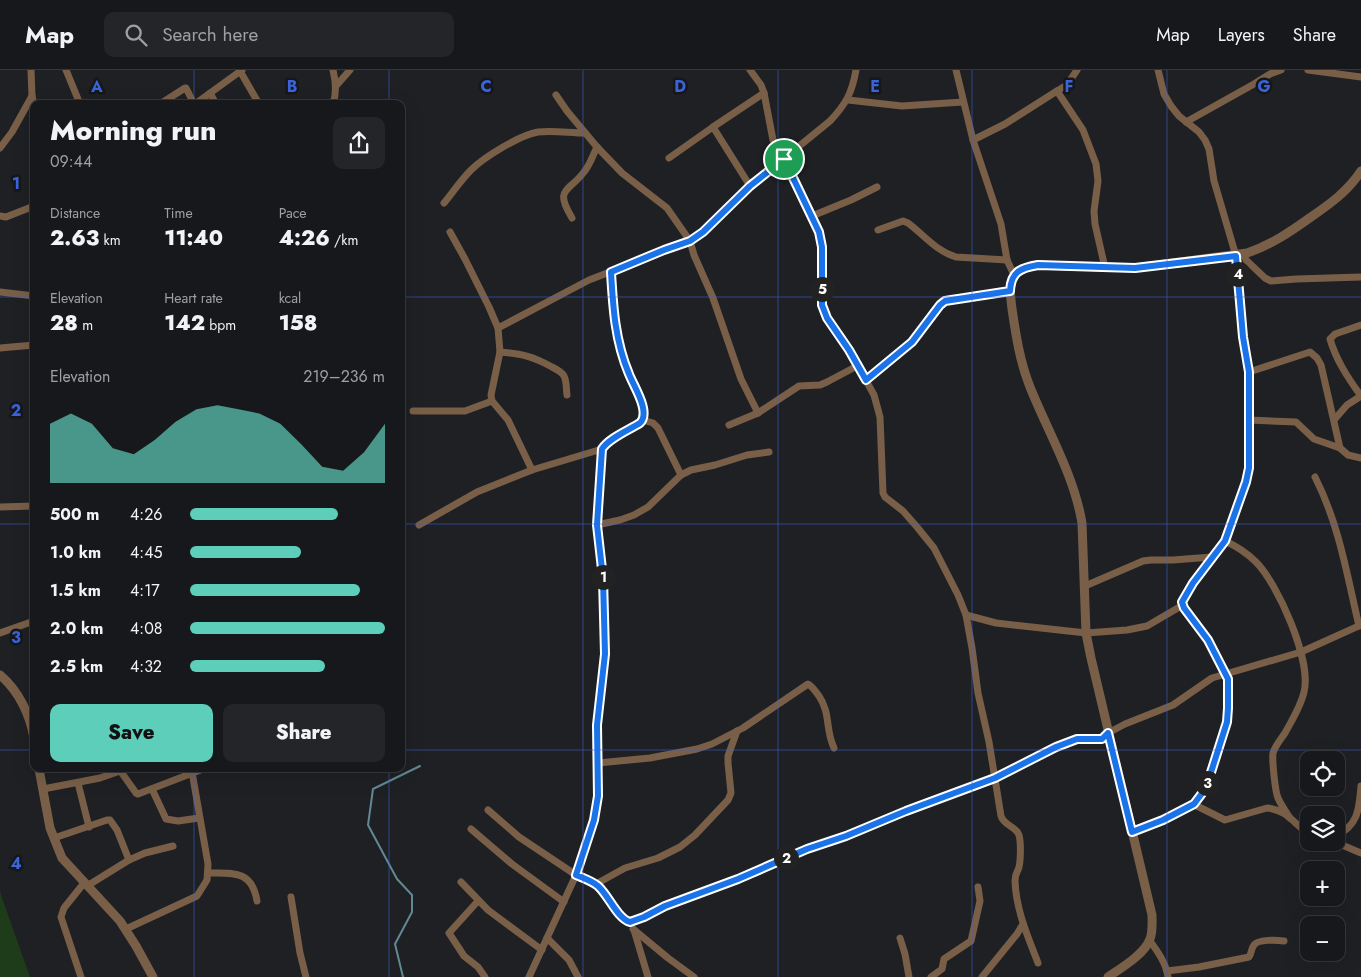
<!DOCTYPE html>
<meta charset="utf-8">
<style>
:root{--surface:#17181b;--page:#242528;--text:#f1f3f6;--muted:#9ea0a3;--line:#36373a;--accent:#5dceb9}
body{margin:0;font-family:Jost,sans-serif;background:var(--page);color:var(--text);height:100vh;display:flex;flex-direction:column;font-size:19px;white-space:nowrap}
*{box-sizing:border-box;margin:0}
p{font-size:16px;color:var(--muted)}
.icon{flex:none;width:28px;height:28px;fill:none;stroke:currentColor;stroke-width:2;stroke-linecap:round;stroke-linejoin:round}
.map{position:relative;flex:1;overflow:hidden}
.drawer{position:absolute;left:30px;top:30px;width:375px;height:672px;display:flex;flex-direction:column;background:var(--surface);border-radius:10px;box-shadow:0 5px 20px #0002,0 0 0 1px var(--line)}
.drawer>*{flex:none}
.buttons{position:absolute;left:1300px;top:681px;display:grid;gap:10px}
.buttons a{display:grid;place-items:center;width:45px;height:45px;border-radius:10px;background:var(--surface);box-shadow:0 5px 20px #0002,0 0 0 1px var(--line);font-size:25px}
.pin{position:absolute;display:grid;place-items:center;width:42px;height:42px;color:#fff;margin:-21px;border:2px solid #fff;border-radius:50%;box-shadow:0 1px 5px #0007}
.km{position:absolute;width:25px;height:25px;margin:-12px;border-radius:50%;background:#222;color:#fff;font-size:14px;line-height:25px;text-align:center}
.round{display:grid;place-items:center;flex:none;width:52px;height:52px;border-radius:10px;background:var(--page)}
.headline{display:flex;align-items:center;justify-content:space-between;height:85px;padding:0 20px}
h1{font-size:28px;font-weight:800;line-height:38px}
.stats{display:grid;grid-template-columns:repeat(3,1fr);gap:8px;height:85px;padding:5px 20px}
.stats div{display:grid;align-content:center}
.stats b{font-size:21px;font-weight:800}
.stats small{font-size:14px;font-weight:400}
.stats p{font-size:14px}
.chart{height:140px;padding:10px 20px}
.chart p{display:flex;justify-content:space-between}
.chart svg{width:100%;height:90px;margin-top:5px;fill:var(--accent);opacity:.7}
.button{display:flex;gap:10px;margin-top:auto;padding:10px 20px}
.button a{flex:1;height:58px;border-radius:10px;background:var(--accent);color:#111;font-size:20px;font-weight:800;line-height:58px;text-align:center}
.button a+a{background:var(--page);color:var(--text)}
ul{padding:0 20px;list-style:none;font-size:16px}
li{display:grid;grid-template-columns:80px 60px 1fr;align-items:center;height:38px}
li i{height:12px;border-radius:6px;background:var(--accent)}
header{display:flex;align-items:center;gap:30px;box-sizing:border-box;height:70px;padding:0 25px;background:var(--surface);border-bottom:1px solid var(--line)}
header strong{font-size:24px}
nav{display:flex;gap:28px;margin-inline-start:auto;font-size:18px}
.search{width:350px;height:45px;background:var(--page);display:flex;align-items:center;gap:12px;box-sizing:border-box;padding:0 18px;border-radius:10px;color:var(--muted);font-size:19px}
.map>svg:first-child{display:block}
.green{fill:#1e3b1a}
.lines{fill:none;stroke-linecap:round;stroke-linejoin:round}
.stream{stroke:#608993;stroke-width:2}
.minor{stroke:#795f48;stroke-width:7}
.tertiary{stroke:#795f48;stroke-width:9}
.route-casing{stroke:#fff;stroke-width:10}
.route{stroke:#1a73e8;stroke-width:6}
.grid{fill:none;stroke:#3b64da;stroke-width:1;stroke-opacity:0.55}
.grid-label{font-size:16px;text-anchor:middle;font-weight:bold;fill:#3b64da;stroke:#16171a;stroke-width:5;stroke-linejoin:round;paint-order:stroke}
</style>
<header>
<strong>Map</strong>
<div class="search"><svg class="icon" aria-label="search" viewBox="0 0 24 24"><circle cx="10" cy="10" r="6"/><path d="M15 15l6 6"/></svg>Search here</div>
<nav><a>Map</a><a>Layers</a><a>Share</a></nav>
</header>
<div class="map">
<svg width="1361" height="907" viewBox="0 0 1361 907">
<rect width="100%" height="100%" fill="#1f2024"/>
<polygon class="green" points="0,821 1,825 30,907 0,907"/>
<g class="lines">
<polyline class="stream" points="403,907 395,874 412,842 412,825 397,809 368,755 373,719 420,696"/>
<g class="minor">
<polyline points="31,0 32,26 34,34"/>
<polyline points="66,0 80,34"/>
<path d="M333 0C336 12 337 22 333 34"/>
<path d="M750 0 761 15 764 23 773 70 794 110 819 162 822 177V235L827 249 849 280 874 325 880 347 883 423 885 427 903 441 917 457 934 478 958 525 966 545 972 578 978 623 989 672 1001 746C1004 756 1016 756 1019 765 1021 772 1021 794 1018 800 1016 804 1015 805 1015 811 1016 840 1028 867 1038 893"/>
<polyline points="956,0 973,70 1001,154 1007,190 1014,205"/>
<polyline points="1308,0 1361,7"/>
<polyline points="240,1 259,34"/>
<polyline points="336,16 350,0"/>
<polyline points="1057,21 1083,60 1096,94 1098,111 1094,141 1095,154 1105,198"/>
<polyline points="210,23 216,34"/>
<polyline points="556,25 567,41 597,77 622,103 667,138 690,171 694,185 713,228 741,309 758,343"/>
<polyline points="848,30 902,36 963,32"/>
<polyline points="160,34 185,18 186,18 194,34"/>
<polyline points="195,34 242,0"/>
<polyline points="1186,52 1254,14 1270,4 1281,0"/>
<polyline points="713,57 750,116"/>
<polyline points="973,70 1005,54 1057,21 1067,15 1077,0"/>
<polyline points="0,78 12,62 32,26"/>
<polyline points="669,88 713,57 764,23"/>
<path d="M444 133C453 122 461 110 471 100 484 87 520 65 538 62 553 60 570 63 585 63"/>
<polyline points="0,146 6,147 34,136"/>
<polyline points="812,146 851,130 877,117"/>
<path d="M572 148C554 118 568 123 584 102 590 95 593 85 597 77"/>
<path d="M878 160 903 151 908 153C924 165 936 181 956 187L1007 190"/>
<polyline points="450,162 465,189 489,237 498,258 500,282 491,325 492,331 508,350 532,400"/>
<polyline points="1244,184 1246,190 1265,208 1271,211 1296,209 1361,207"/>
<polyline points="0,222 34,226"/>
<path d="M1361 255 1335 264 1330 269C1336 290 1348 308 1361 326"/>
<path d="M498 258 589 210 690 171 703 162 765 104 830 51C846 34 852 23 856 0"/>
<polyline points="0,278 34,275"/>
<path d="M500 282C522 284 532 286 552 297 556 299 562 302 564 306 567 312 566 319 567 325"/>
<polyline points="1249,302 1310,282 1317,288 1321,295 1340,378"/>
<polyline points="866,310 912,272 940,235 945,231 1011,221"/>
<polyline points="413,341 465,341 492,331"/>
<polyline points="643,350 653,353 658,358 681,405"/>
<polyline points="1249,350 1296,352 1314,369 1340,378 1348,385 1361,388"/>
<polyline points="1334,350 1347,335 1361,326"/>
<polyline points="729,355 758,343 799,316 820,315 827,312 857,296"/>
<path d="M1315 407C1339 454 1347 505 1359 556"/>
<polyline points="0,437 34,436"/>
<polyline points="419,455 477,422 532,400 602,379"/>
<polyline points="597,455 620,450 634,445 648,437 681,405 691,400 715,395 747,385 769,382"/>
<path d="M1225 471C1236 476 1247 483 1256 492 1278 514 1312 591 1304 622 1301 636 1292 650 1285 663 1281 669 1275 676 1273 683 1272 690 1275 721 1278 728 1281 735 1286 742 1290 748"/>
<polyline points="1085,516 1143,491 1151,490 1173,490 1212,487"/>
<polyline points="966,545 996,553 1086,563 1127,560 1147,556 1183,535"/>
<polyline points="0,563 34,551"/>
<path d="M598 693 650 688 697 679 712 674 743 658 808 614C813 617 815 621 819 626 831 644 825 659 834 678"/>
<polyline points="119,699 136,723 138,724 203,699"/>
<polyline points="78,713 89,757"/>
<polyline points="43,719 100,708 120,701"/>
<polyline points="152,719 166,749 178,751 199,748"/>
<path d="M1193 734 1225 750 1267 738C1287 740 1293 753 1309 764"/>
<polyline points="488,740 519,767 576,805 596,814 603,822 621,847 631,852 644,847 665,836 737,809 807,779 846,767 906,741 995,707 1056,677 1077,669 1102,669 1108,663 1125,654 1173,635 1212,608 1301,582 1361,555"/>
<polyline points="471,759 512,794 564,832"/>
<polyline points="1132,762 1163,750 1193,734 1206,718 1227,652 1229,638 1228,609 1207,570 1184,538 1183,532 1193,513 1225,471 1246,412 1249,398 1249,302 1243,267 1236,186 1214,111 1209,79 1205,70 1199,62 1179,46 1171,36 1164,24 1158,0"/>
<path d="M1336 766C1359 755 1359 738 1361 716"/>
<polyline points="54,768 107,750 110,750 117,760 129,790"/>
<polyline points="1335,772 1361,783"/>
<path d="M208 803C233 803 252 800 257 831"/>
<polyline points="461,812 488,840 542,880"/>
<polyline points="596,814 625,798 658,788 680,777 695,765 728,730 731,723 728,693 728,686 737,661"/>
<polyline points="87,816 129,790 145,783 173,776"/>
<polyline points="291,827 300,883 306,907"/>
<polyline points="478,831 449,863 464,886 478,897 485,907"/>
<polyline points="126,859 197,826 207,810 208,794 192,702"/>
<polyline points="633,859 668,888 694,907"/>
<polyline points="634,860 648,907"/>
<polyline points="547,868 569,890 578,907"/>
<polyline points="900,868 905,884 909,907"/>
<path d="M1150 871C1158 882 1166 893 1168 907"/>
<path d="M1167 901 1199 897 1249 887C1252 883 1251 878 1254 875 1258 869 1277 870 1284 871"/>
<polyline points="81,907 61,847 64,838 84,813"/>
<path d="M529 907 576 805 594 750 598 726 597 655 605 584 603 508 597 455 602 379C609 369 629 360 640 353 651 342 634 317 629 304 615 271 613 237 611 202"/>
<polyline points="931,907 942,899 944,889 971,871 980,831 978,817"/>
<polyline points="982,907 1017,864 1023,854"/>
</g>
<g class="tertiary">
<path d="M0 605C19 621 30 645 34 668"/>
<polyline points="39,699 50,758 62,788 120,851 136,876 153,907"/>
<path d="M1108 907C1121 898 1145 884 1150 869 1153 861 1152 853 1152 845L1091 588 1086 563 1082 453C1074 405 1048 362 1030 317 1020 292 1016 266 1012 239 1011 229 1008 214 1014 205 1019 198 1029 197 1038 195L1135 198 1247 183C1271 175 1290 162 1311 147 1330 134 1348 121 1361 101"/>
</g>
</g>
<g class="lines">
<defs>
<path id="route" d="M784 89 819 162 822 177V235L827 248 849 280 866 310 912 272 940 235 945 231 1010 221C1011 202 1020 198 1038 195L1135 198 1236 186 1243 267 1249 302V398L1246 412 1225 471 1193 513 1182 532 1184 538 1208 570 1228 609V638L1227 652 1206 718 1194 734 1163 750 1132 762 1108 663 1102 669H1077L1056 677 995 708 906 741 846 766 807 779 738 809 665 836 644 847 630 852C617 848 609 826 598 816 592 811 583 808 576 805L594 750 598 726 597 655 605 584 603 508 597 455 602 379C609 368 629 360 640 353 651 342 634 317 629 304 615 271 613 237 611 202L664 180 690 171 703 162 750 116Z"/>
</defs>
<use href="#route" class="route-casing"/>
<use href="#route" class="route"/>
</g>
<path class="grid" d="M194 0V34M389 0V34M583 0V907M778 0V907M972 0V907M1167 0V907M0 227H34M401 227H1361M0 454H34M401 454H1361M0 680H34M401 680H1361M194 699V907M389 699V907"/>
<g class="grid-label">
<text x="97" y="22">A</text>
<text x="292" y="22">B</text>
<text x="486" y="22">C</text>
<text x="680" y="22">D</text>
<text x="875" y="22">E</text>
<text x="1069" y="22">F</text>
<text x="1264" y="22">G</text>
<text x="16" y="119">1</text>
<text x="16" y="346">2</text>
<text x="16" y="573">3</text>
<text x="16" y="799">4</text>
</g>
</svg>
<div class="buttons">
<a><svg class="icon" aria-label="locate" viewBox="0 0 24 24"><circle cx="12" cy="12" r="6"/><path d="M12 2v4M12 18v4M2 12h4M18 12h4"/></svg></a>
<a><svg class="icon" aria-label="layers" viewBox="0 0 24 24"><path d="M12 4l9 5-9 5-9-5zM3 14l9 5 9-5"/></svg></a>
<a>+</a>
<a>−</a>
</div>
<div class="pin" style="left:784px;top:89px;background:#1e9e55"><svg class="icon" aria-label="arrive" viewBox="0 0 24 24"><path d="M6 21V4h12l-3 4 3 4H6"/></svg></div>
<b class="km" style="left:603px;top:507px">1</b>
<b class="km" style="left:786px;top:788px">2</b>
<b class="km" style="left:1207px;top:713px">3</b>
<b class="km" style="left:1238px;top:204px">4</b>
<b class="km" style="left:822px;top:219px">5</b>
<section class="drawer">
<div class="headline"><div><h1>Morning run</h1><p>09:44</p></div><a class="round"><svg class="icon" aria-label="share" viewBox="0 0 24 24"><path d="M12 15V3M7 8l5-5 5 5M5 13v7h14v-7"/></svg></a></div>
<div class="stats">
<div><p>Distance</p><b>2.63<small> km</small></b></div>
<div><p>Time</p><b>11:40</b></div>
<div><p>Pace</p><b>4:26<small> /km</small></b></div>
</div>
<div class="stats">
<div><p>Elevation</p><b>28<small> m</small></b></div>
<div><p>Heart rate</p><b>142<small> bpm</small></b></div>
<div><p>kcal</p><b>158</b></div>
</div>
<div class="chart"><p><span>Elevation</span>219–236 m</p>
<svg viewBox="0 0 160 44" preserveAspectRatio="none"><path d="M0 44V15L10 10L20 15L30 27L40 30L50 23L60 14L70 8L80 6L90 8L100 10L110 15L120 25L130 36L140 38L150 29L160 15V44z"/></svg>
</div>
<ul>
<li><b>500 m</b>4:26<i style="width:76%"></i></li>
<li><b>1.0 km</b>4:45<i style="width:57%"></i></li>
<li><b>1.5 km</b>4:17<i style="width:87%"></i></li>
<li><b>2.0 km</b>4:08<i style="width:100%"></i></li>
<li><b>2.5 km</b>4:32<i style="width:69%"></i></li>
</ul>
<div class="button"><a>Save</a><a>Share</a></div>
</section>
</div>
